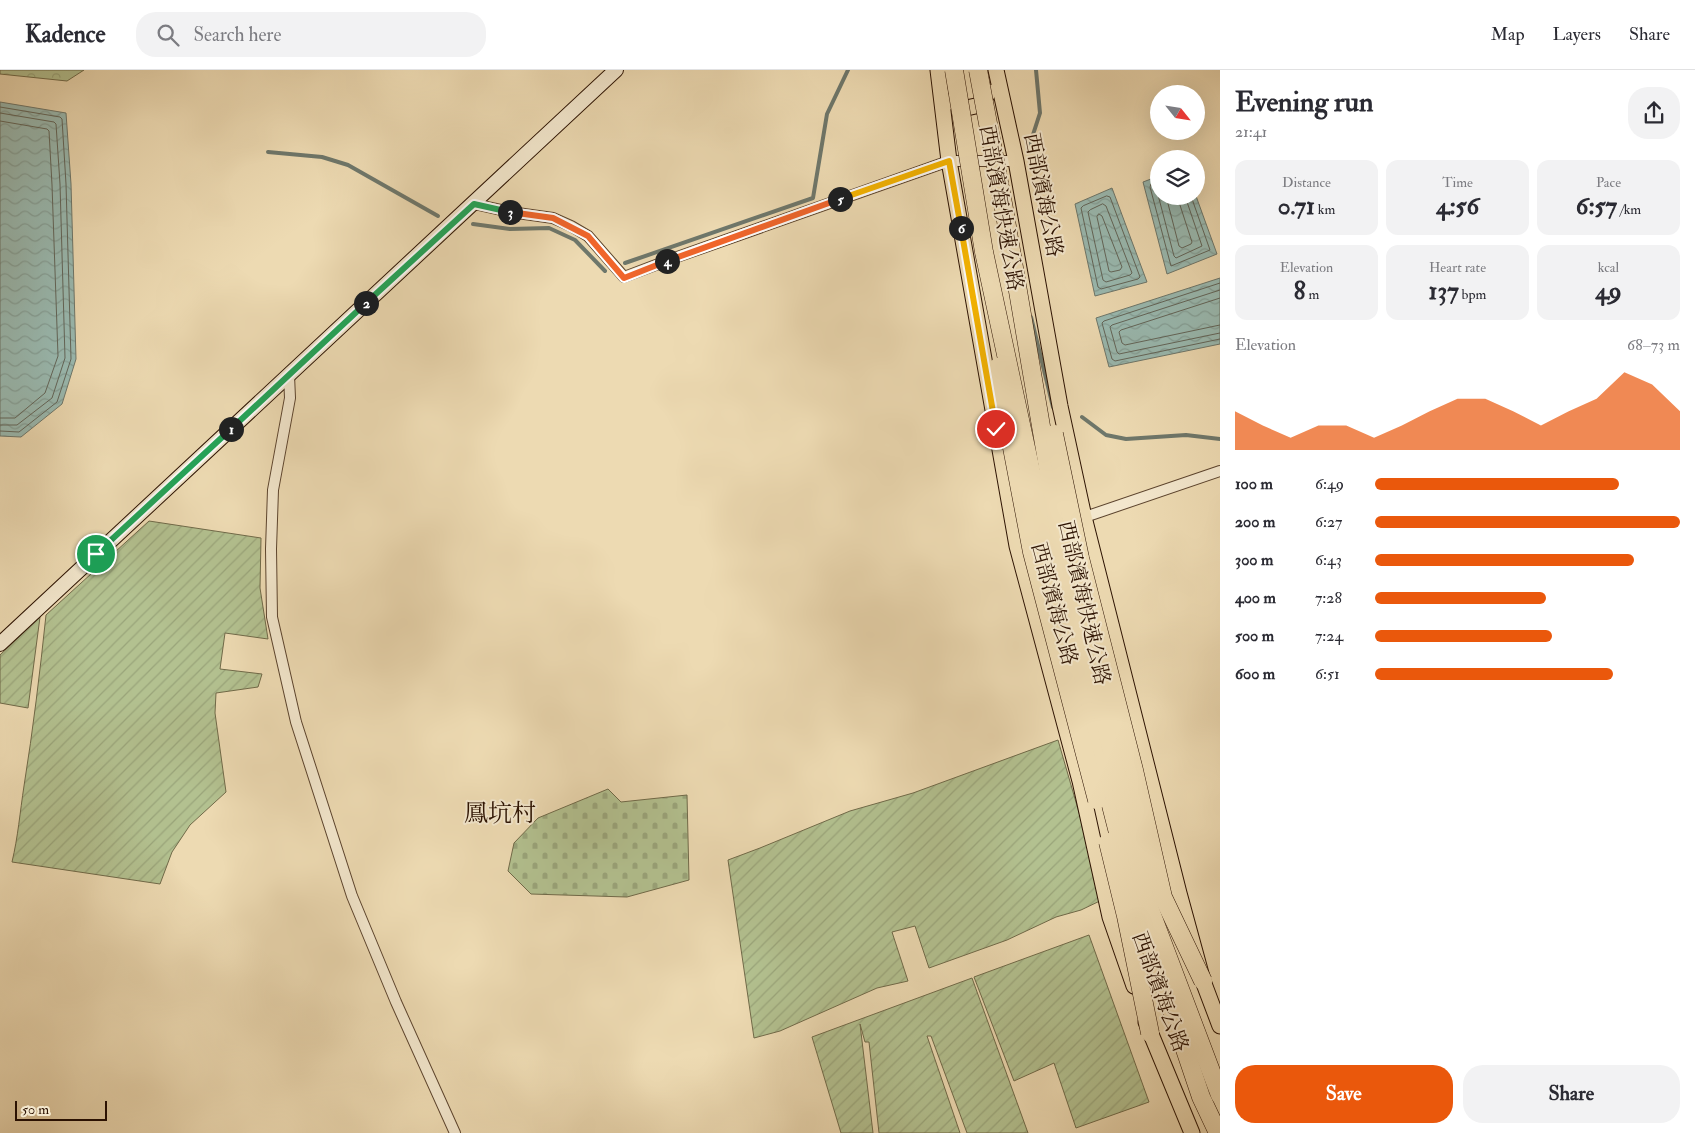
<!DOCTYPE html>
<meta charset="utf-8">
<style>
:root{--surface:#fff;--page:#f2f2f3;--text:#2b2b33;--muted:#7c7c81;--line:#e1e1e2;--accent:#ea580c}
body{margin:0;font-family:"IM FELL Double Pica","Noto Serif TC",serif;background:var(--page);color:var(--text);height:100vh;display:flex;flex-direction:column;font-size:19px;white-space:nowrap}
*{box-sizing:border-box;margin:0}
p{font-size:16px;color:var(--muted)}
.icon{flex:none;width:28px;height:28px;fill:none;stroke:currentColor;stroke-width:2;stroke-linecap:round;stroke-linejoin:round}
.map{position:relative;flex:1;overflow:hidden}
.sheet{display:flex;flex-direction:column;background:var(--surface);width:475px}
.sheet>*{flex:none}
.needle{width:32px;rotate:120deg}
.tools{position:absolute;left:1150px;top:15px;display:grid;gap:10px}
.tools a{display:grid;place-items:center;width:55px;height:55px;border-radius:50%;background:var(--surface);box-shadow:0 5px 20px #0002;font-size:25px}
.scale{position:absolute;left:15px;bottom:12px;width:92px;box-sizing:border-box;padding-left:5px;border:2px solid #2c1202;border-top:0;font-size:14px;line-height:18px;white-space:nowrap;color:#2c1202;-webkit-text-stroke:4px #f3e7cd;paint-order:stroke}
.pin{position:absolute;display:grid;place-items:center;width:42px;height:42px;color:#fff;margin:-21px;border:2px solid #fff;border-radius:50%;box-shadow:0 1px 5px #0007}
.km{position:absolute;width:25px;height:25px;margin:-12px;border-radius:50%;background:#222;color:#fff;font-size:14px;line-height:25px;text-align:center}
.round{display:grid;place-items:center;flex:none;width:52px;height:52px;border-radius:20px;background:var(--page)}
.overview{display:flex;align-items:center;justify-content:space-between;height:85px;padding:0 15px}
h1{font-size:28px;font-weight:700;line-height:38px}
.metrics{display:grid;grid-template-columns:repeat(3,1fr);gap:8px;height:85px;padding:5px 15px}
.metrics div{display:grid;align-content:center;border-radius:12px;background:var(--page);text-align:center}
.metrics b{font-size:25px;font-weight:700}
.metrics small{font-size:14px;font-weight:400}
.metrics p{font-size:14px}
.chart{height:140px;padding:10px 15px}
.chart p{display:flex;justify-content:space-between}
.chart svg{width:100%;height:90px;margin-top:5px;fill:var(--accent);opacity:.7}
.cta{display:flex;gap:10px;margin-top:auto;padding:10px 15px}
.cta a{flex:1;height:58px;border-radius:20px;background:var(--accent);color:#fff;font-size:20px;font-weight:700;line-height:58px;text-align:center}
.cta a+a{background:var(--page);color:var(--text)}
ul{padding:0 15px;list-style:none;font-size:16px}
li{display:grid;grid-template-columns:80px 60px 1fr;align-items:center;height:38px}
li i{height:12px;border-radius:6px;background:var(--accent)}
header{display:flex;align-items:center;gap:30px;box-sizing:border-box;height:70px;padding:0 25px;background:var(--surface);border-bottom:1px solid var(--line)}
header strong{font-size:24px}
nav{display:flex;gap:28px;margin-inline-start:auto;font-size:18px}
.search{width:350px;height:45px;background:var(--page);display:flex;align-items:center;gap:12px;box-sizing:border-box;padding:0 18px;border-radius:20px;color:var(--muted);font-size:19px}
main{display:flex;flex:1;min-height:0}
.map>svg:first-child{display:block}
.forest{fill:url(#forest-crowns);stroke:#706a49}
.cemetery{fill:url(#cemetery-stones);stroke:#706a49}
.garden{fill:url(#garden-furrows);stroke:#706a49}
.water{fill:url(#water-waves);stroke:#6e776b}
.lines{fill:none;stroke-linecap:round;stroke-linejoin:round}
.shore{stroke:#63665a;stroke-width:1}
.stream{stroke:#6e776b;stroke-width:4}
.street-casing{stroke:#5c442e;stroke-width:12}
.secondary-casing{stroke:#2c1202;stroke-width:16}
.primary-casing{stroke:#2c1202;stroke-width:17}
.street{stroke:#f3e7cd;stroke-width:10}
.secondary{stroke:#f3e7cd;stroke-width:14}
.primary{stroke:#eddab2;stroke-width:15}
.highway-bridge-casing{stroke:#2c1202;stroke-width:19;stroke-linecap:butt}
.highway-bridge{stroke:#eddab2;stroke-width:18}
.split-1-casing{stroke:#fff;stroke-width:10}
.split-2-casing{stroke:#fff;stroke-width:10}
.split-3-casing{stroke:#fff;stroke-width:10}
.split-4-casing{stroke:#fff;stroke-width:10}
.split-5-casing{stroke:#fff;stroke-width:10}
.split-6-casing{stroke:#fff;stroke-width:10}
.split-7-casing{stroke:#fff;stroke-width:10}
.split-1{stroke:#22a559;stroke-width:6}
.split-2{stroke:#22a559;stroke-width:6}
.split-3{stroke:#22a559;stroke-width:6}
.split-4{stroke:#f0652b;stroke-width:6}
.split-5{stroke:#f0652b;stroke-width:6}
.split-6{stroke:#f5b400;stroke-width:6}
.split-7{stroke:#f5b400;stroke-width:6}
.labels{text-anchor:middle;dominant-baseline:central;stroke-width:4;stroke-linejoin:round;paint-order:stroke}
.street-label{font-size:21px;fill:#2c1202;stroke:#f3e7cd}
.quarter-label{font-size:24px;fill:#2c1202;stroke:#f3e7cd}
</style>
<header>
<strong>Kadence</strong>
<div class="search"><svg class="icon" aria-label="search" viewBox="0 0 24 24"><circle cx="10" cy="10" r="6"/><path d="M15 15l6 6"/></svg>Search here</div>
<nav><a>Map</a><a>Layers</a><a>Share</a></nav>
</header>
<main>
<div class="map">
<svg width="1220" height="1063" viewBox="0 0 1220 1063">
<defs>
<pattern id="forest-crowns" width="20" height="18" patternUnits="userSpaceOnUse" patternTransform="scale(1.25)"><rect width="20" height="18" fill="#b3c190"/><path d="M2 6a3 3 0 1 1 6 0M12 15a3 3 0 1 1 6 0" fill="none" stroke="#9aa57b"/></pattern>
<pattern id="cemetery-stones" width="16" height="16" patternUnits="userSpaceOnUse" patternTransform="scale(1.25)"><rect width="16" height="16" fill="#b3c190"/><path d="M2 7V4a2 2 0 0 1 4 0v3zM10 15v-3a2 2 0 0 1 4 0v3z" fill="#9aa57b"/></pattern>
<pattern id="garden-furrows" width="10" height="10" patternUnits="userSpaceOnUse" patternTransform="scale(1.25)"><rect width="10" height="10" fill="#b3c190"/><path d="M-1 1l2-2M0 10L10 0M9 11l2-2" fill="none" stroke="#9aa57b"/></pattern>
<pattern id="water-waves" width="16" height="10" patternUnits="userSpaceOnUse" patternTransform="scale(1.25)"><rect width="16" height="10" fill="#9abab1"/><path d="M0 5q4-4 8 0t8 0" fill="none" stroke="#859f97"/></pattern>
</defs>
<rect width="100%" height="100%" fill="#eddab2"/>
<filter id="stains"><feTurbulence type="fractalNoise" baseFrequency=".004" numOctaves="4"/><feColorMatrix values="0 0 0 0 .2 0 0 0 0 .09 0 0 0 0 .02 0 0 0 .5 -.17"/></filter>
<radialGradient id="worn" r=".72"><stop offset=".6" stop-color="#630" stop-opacity="0"/><stop offset="1" stop-color="#630" stop-opacity=".3"/></radialGradient>
<polygon class="forest" points="0,0 84,0 67,11 0,4"/>
<polygon class="cemetery" points="608,719 621,732 687,725 689,810 627,827 531,824 508,801 514,773 538,748"/>
<g class="garden">
<path d="M149 451 261 468 260 518 268 569 225 563 220 599 262 604 258 617 216 623 215 643 226 722 190 755 172 782 160 814 12 792C18 767 20 742 24 716 33 660 40 602 46 545Z"/>
<polygon points="40,547 28,638 0,633 0,585"/>
<polygon points="1058,670 1104,829 1081,840 1056,847 1007,870 929,898 915,856 892,862 908,911 877,918 780,961 754,968 728,790 760,778 850,741 913,723"/>
<polygon points="1089,865 1149,1032 1076,1058 1054,993 1014,1011 974,907"/>
<polygon points="972,908 1028,1063 967,1063 931,966 927,966 960,1063 879,1063 869,972 865,972 860,954 873,1063 841,1063 812,967"/>
</g>
<g class="water">
<polygon points="0,32 66,43 71,114 76,289 62,334 21,367 0,366"/>
<polygon points="1159,106 1159,126 1196,126 1217,184 1167,204 1143,112"/>
<polygon points="1112,118 1147,212 1095,226 1075,134"/>
<polygon points="1220,208 1220,274 1109,297 1096,248"/>
</g>
<g class="lines">
<g class="shore">
<polyline points="0,37 60,47 62,49 66,114 71,289 57,332 19,362 0,361"/>
<polyline points="0,43 54,52 56,54 60,114 65,288 52,328 17,355 0,355"/>
<polyline points="0,51 47,59 49,61 52,115 58,286 45,323 15,348 0,348"/>
<polyline points="1159,111 1151,114 1150,117 1171,196 1210,180 1191,126"/>
<polyline points="1159,118 1157,121 1174,186 1176,188 1202,176 1185,126"/>
<polygon points="1107,126 1110,127 1140,207 1138,209 1101,219 1098,217 1081,138 1083,136"/>
<polyline points="1166,126 1179,176 1182,178 1191,174 1192,172 1177,126"/>
<polygon points="1103,134 1106,136 1132,203 1130,205 1106,212 1103,210 1088,142 1090,140"/>
<polygon points="1099,144 1102,146 1122,197 1120,200 1111,202 1109,201 1097,147"/>
<polyline points="1220,213 1104,251 1102,253 1112,289 1115,291 1220,269"/>
<polyline points="1220,220 1112,255 1110,257 1117,282 1119,284 1220,263"/>
<polyline points="1220,228 1121,260 1119,262 1122,273 1125,275 1220,255"/>
</g>
<g class="stream">
<polyline points="1028,80 1040,43 1036,0"/>
<polyline points="268,82 322,87 348,95 438,146"/>
<polyline points="473,154 510,159 549,158 575,170 605,201"/>
<polyline points="625,193 813,128 827,44 848,0"/>
<polyline points="1031,247 1053,337"/>
<polyline points="1082,347 1106,365 1126,369 1186,365 1220,369"/>
</g>
<defs>
<g id="street">
<polyline points="474,134 510,142 553,148 571,156 588,166 624,207 677,187 949,91 1016,91"/>
<polyline points="289,305 290,328 273,420 271,479 272,547 296,652 352,826 396,932 455,1063"/>
<polyline points="1079,449 1220,401"/>
</g>
<polyline id="secondary" points="0,574 616,0"/>
<g id="primary">
<polyline points="938,0 949,91 1017,476 1080,711 1110,847 1134,916"/>
<polyline points="996,0 1016,91 1060,336 1084,447 1179,823 1203,911 1220,956"/>
<polyline points="952,31 962,39 980,35 989,22"/>
<polyline points="1146,952 1192,1063"/>
</g>
</defs>
<use href="#street" class="street-casing"/>
<use href="#secondary" class="secondary-casing"/>
<use href="#primary" class="primary-casing"/>
<use href="#street" class="street"/>
<use href="#secondary" class="secondary"/>
<use href="#primary" class="primary"/>
<defs>
<g id="highway-bridge">
<polyline points="954,0 984,182 1049,485 1080,614 1137,837 1201,1027 1218,1063"/>
<polyline points="978,0 1004,139 1065,497 1101,635 1149,837 1220,1025"/>
<polyline points="998,297 1001,320 1032,482 1097,730"/>
<polyline points="1054,364 1080,488 1134,700 1163,827 1203,911"/>
<polyline points="1108,772 1126,846 1150,963"/>
</g>
</defs>
<use href="#highway-bridge" class="highway-bridge-casing"/>
<use href="#highway-bridge" class="highway-bridge"/>
</g>
<g class="lines">
<defs>
<polyline id="split-1" points="96,484 231,359"/>
<polyline id="split-2" points="231,359 366,233"/>
<polyline id="split-3" points="366,233 474,134 510,142"/>
<polyline id="split-4" points="510,142 553,148 588,166 624,208 667,191"/>
<polyline id="split-5" points="667,191 840,129"/>
<polyline id="split-6" points="840,129 949,91 961,158"/>
<polyline id="split-7" points="961,158 996,359"/>
</defs>
<use href="#split-1" class="split-1-casing"/>
<use href="#split-2" class="split-2-casing"/>
<use href="#split-3" class="split-3-casing"/>
<use href="#split-4" class="split-4-casing"/>
<use href="#split-5" class="split-5-casing"/>
<use href="#split-6" class="split-6-casing"/>
<use href="#split-7" class="split-7-casing"/>
<use href="#split-1" class="split-1"/>
<use href="#split-2" class="split-2"/>
<use href="#split-3" class="split-3"/>
<use href="#split-4" class="split-4"/>
<use href="#split-5" class="split-5"/>
<use href="#split-6" class="split-6"/>
<use href="#split-7" class="split-7"/>
</g>
<g class="labels">
<g class="street-label">
<text transform="translate(1043 125) rotate(79)">西部濱海公路</text>
<text transform="translate(1001 138) rotate(80)">西部濱海快速公路</text>
<text transform="translate(1084 533) rotate(77)">西部濱海快速公路</text>
<text transform="translate(1054 534) rotate(75)">西部濱海公路</text>
<text transform="translate(1160 922) rotate(70)">西部濱海公路</text>
</g>
<g class="quarter-label">
<text x="500" y="743">鳳坑村</text>
</g>
</g>
<rect width="100%" height="100%" filter="url(#stains)"/>
<rect width="100%" height="100%" fill="url(#worn)"/>
</svg>
<div class="tools">
<a><svg class="needle" viewBox="-14 -14 28 28"><path d="M0-13l5 13h-10z" fill="#e53935"/><path d="M0 13l5-13h-10z" fill="#7c7c81"/></svg></a>
<a><svg class="icon" aria-label="layers" viewBox="0 0 24 24"><path d="M12 4l9 5-9 5-9-5zM3 14l9 5 9-5"/></svg></a>
</div>
<div class="scale">50 m</div>
<div class="pin" style="left:96px;top:484px;background:#1e9e55"><svg class="icon" aria-label="arrive" viewBox="0 0 24 24"><path d="M6 21V4h12l-3 4 3 4H6"/></svg></div>
<div class="pin" style="left:996px;top:359px;background:#d93025"><svg class="icon" aria-label="check" viewBox="0 0 24 24"><path d="M5 12l5 5 9-10"/></svg></div>
<b class="km" style="left:231px;top:359px">1</b>
<b class="km" style="left:366px;top:233px">2</b>
<b class="km" style="left:510px;top:142px">3</b>
<b class="km" style="left:667px;top:191px">4</b>
<b class="km" style="left:840px;top:129px">5</b>
<b class="km" style="left:961px;top:158px">6</b>
</div>
<section class="sheet">
<div class="overview"><div><h1>Evening run</h1><p>21:41</p></div><a class="round"><svg class="icon" aria-label="share" viewBox="0 0 24 24"><path d="M12 15V3M7 8l5-5 5 5M5 13v7h14v-7"/></svg></a></div>
<div class="metrics">
<div><p>Distance</p><b>0.71<small> km</small></b></div>
<div><p>Time</p><b>4:56</b></div>
<div><p>Pace</p><b>6:57<small> /km</small></b></div>
</div>
<div class="metrics">
<div><p>Elevation</p><b>8<small> m</small></b></div>
<div><p>Heart rate</p><b>137<small> bpm</small></b></div>
<div><p>kcal</p><b>49</b></div>
</div>
<div class="chart"><p><span>Elevation</span>68–73 m</p>
<svg viewBox="0 0 160 44" preserveAspectRatio="none"><path d="M0 44V25L10 32L20 38L30 32L40 32L50 38L60 32L70 25L80 19L90 19L100 25L110 32L120 25L130 19L140 6L150 12L160 25V44z"/></svg>
</div>
<ul>
<li><b>100 m</b>6:49<i style="width:80%"></i></li>
<li><b>200 m</b>6:27<i style="width:100%"></i></li>
<li><b>300 m</b>6:43<i style="width:85%"></i></li>
<li><b>400 m</b>7:28<i style="width:56%"></i></li>
<li><b>500 m</b>7:24<i style="width:58%"></i></li>
<li><b>600 m</b>6:51<i style="width:78%"></i></li>
</ul>
<div class="cta"><a>Save</a><a>Share</a></div>
</section>
</main>
